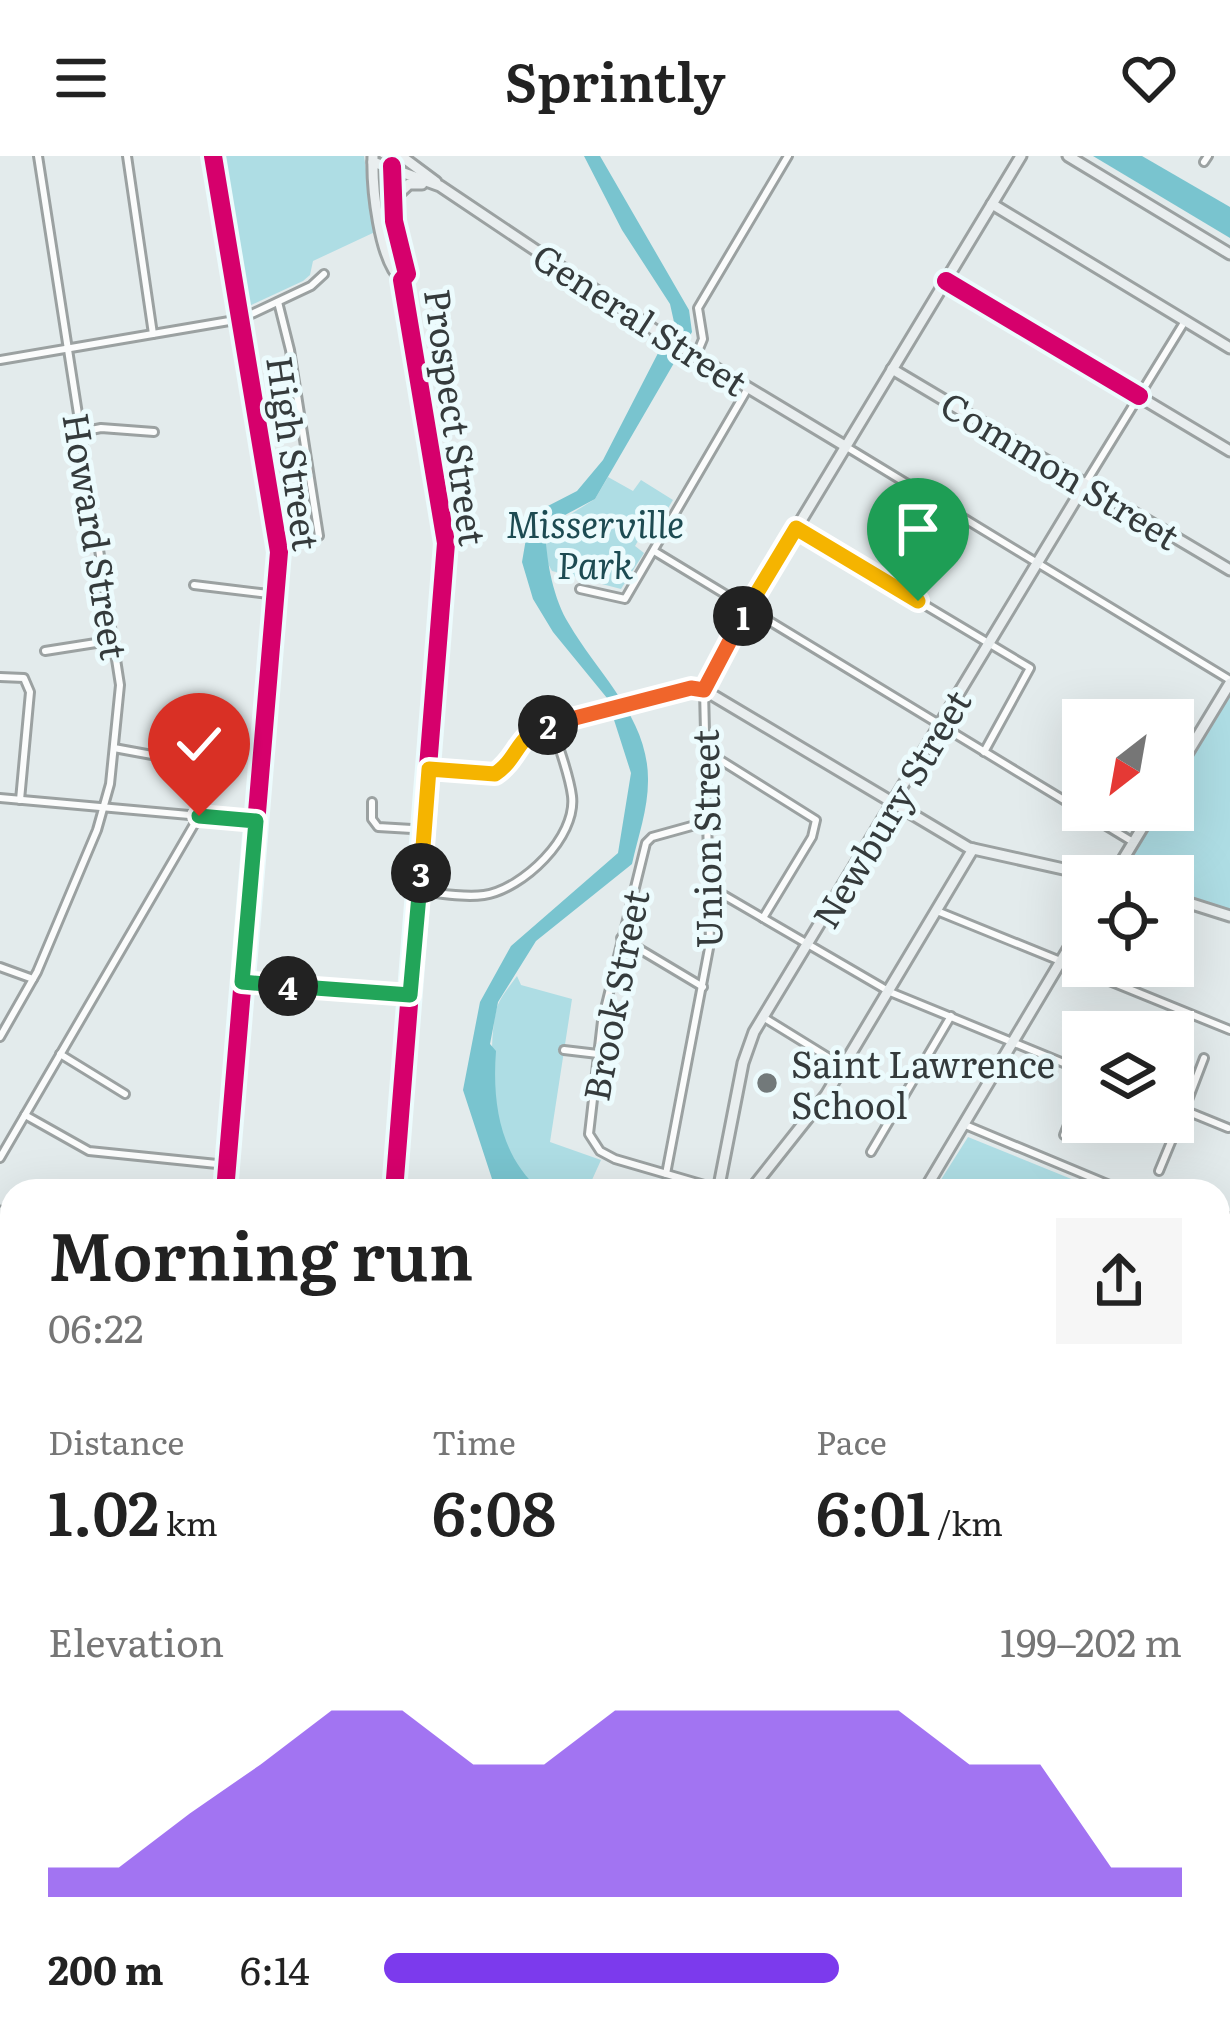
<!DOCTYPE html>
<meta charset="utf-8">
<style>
:root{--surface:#fff;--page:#f6f6f6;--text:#222;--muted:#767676;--accent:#7c3aed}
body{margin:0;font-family:Literata,serif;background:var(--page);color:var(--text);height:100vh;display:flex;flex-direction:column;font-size:45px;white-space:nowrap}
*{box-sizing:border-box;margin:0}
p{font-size:39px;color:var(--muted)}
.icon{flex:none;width:66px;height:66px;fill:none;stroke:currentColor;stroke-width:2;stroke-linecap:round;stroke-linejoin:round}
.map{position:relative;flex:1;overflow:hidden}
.side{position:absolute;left:0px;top:1023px;width:1230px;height:858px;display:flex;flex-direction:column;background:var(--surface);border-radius:36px 36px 0 0;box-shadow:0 12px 48px #0002}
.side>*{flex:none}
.needle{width:78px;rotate:211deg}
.tools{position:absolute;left:1062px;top:543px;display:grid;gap:24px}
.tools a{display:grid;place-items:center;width:132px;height:132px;border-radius:0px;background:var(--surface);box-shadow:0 12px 48px #0002;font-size:60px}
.pin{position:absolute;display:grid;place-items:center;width:102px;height:102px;color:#fff;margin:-123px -51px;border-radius:50% 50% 50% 0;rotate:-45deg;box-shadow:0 0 12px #0007}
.pin .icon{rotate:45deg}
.km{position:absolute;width:60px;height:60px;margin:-30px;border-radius:50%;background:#222;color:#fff;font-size:33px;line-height:60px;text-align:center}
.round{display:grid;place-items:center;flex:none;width:126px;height:126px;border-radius:0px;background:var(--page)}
.summary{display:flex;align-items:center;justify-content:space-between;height:204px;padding:0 48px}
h1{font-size:66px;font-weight:600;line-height:90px}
.metrics{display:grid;grid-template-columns:repeat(3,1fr);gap:18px;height:204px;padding:12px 48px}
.metrics div{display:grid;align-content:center}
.metrics b{font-size:60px;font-weight:600}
.metrics small{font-size:33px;font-weight:400}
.metrics p{font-size:33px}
.chart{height:336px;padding:24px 48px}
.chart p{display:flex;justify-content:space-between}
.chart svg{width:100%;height:216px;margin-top:12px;fill:var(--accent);opacity:.7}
ul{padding:0 48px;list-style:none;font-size:39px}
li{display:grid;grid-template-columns:192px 144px 1fr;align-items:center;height:90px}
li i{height:30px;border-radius:15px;background:var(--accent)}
header{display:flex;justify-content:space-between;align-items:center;height:156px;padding:0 48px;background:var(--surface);font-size:54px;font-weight:600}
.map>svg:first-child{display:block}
.green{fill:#aedde4}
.water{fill:#79c4cf}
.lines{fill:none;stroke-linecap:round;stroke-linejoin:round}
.street-casing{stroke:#9ba1a1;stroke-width:12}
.secondary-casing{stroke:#9ba1a1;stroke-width:15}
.street{stroke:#fbfcfc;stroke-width:6}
.secondary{stroke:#e9eeef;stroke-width:9}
.cycleway-casing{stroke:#ecfbfd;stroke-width:26}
.cycleway{stroke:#d6006c;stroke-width:18}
.split-1-casing{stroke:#fff;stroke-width:24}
.split-2-casing{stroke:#fff;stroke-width:24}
.split-3-casing{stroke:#fff;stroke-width:24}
.split-4-casing{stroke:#fff;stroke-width:24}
.split-5-casing{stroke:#fff;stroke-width:24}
.split-1{stroke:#f5b400;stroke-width:15}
.split-2{stroke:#f0652b;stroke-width:15}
.split-3{stroke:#f5b400;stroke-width:15}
.split-4{stroke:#22a559;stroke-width:15}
.split-5{stroke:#22a559;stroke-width:15}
.poi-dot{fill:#72797a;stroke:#ecfbfd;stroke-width:4.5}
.labels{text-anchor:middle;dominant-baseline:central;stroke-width:10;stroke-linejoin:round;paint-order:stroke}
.street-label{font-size:36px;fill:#353b3c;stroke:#ecfbfd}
.park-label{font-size:36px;font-style:italic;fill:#1d4b52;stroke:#ecfbfd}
.poi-label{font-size:36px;fill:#353b3c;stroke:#ecfbfd;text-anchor:start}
</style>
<header><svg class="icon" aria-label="menu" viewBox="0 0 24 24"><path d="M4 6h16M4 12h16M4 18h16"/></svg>Sprintly<svg class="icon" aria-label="heart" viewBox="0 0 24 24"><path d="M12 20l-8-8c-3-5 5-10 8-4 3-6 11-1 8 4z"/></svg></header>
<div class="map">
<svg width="1230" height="1881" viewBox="0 0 1230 1881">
<rect width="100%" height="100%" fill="#e3ebec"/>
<g class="green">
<polygon points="223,0 364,0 375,76 313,105 310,119 303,125 247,151"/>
<polygon points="608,321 633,335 641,324 673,344 664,359 656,355 635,390 644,397 621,433 552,415 546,404 547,373 595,343"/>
<polygon points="1230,534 1230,754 1173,735 1173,720 1117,717 1156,654 1173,654 1173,627"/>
<path d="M517 820 521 829 572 843 550 986 601 1004 587 1035C574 1035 552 1039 540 1034 493 1013 485 894 497 851 501 840 510 830 517 820Z"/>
<polygon points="968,981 1101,1035 1032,1035 1020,1029 978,1026 957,1032 937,1030"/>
</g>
<g class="water">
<path d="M584 0H600L689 154 692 176 595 343 565 359 546 378C546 406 554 444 569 468 598 518 649 562 648 625 648 653 638 681 632 708L536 785 498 846 490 888 496 895C492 947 500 1000 541 1035H504L493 1026 463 934 480 846 511 790 618 697 631 617 607 542 553 476 533 443 522 406 528 371 544 352 577 335 603 304 674 166 670 148 622 74Z"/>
<polygon points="1093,0 1142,0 1230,51 1230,82"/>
</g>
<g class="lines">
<defs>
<g id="street">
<polyline points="127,0 153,178"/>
<polyline points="213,0 279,396 225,1035"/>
<polyline points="1204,6 1208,0"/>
<polyline points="278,146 290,194 319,380"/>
<polyline points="696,200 703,183 698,152 788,0"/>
<polyline points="0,204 241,163 311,130 324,118"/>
<polyline points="81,276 101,272 154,276"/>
<polyline points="845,290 1230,524"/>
<polyline points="1085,328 1185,165"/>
<polyline points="796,372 1030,512 984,596"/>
<polyline points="654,395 1133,686"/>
<polyline points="194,429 277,439"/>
<polyline points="580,433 625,443 748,232"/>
<polyline points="45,495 115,484"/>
<polyline points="0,521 24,522 30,536 20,644"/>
<polyline points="1098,553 1116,564"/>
<polyline points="114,592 163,601"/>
<polyline points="706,595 816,664 812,681 763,762"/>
<polyline points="1173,598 1184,604"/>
<polyline points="0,642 256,665"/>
<polyline points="372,646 372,663 378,671 412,673 421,682"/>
<polyline points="706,666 652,681 646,687 602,865 589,978 600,995 615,1003 718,1033"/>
<polyline points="708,730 890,836 1083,915"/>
<path d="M419 735C440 737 463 742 484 739 523 733 577 681 572 640 569 616 558 591 552 568"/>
<polyline points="937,755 1230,874"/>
<polyline points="621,782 703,831"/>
<polyline points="0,811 33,823"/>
<polyline points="242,826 410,839"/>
<polyline points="763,861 844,911"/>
<polyline points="1107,876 1112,863"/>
<polyline points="0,881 37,816 97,674 110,628 120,529 38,0"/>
<polyline points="564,894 598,898"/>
<polyline points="60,898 125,938"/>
<polyline points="1184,954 1228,972"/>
<polyline points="1183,957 1204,902"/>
<polyline points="25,959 89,995 227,1009"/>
<polyline points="963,968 1124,1035"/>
<polyline points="1064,979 1083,932"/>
<polyline points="871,996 951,860"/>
<polyline points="0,1002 199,660"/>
<polyline points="1159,1015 1183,957 1173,953"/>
<polyline points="666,1018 710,787 704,534"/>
<polyline points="1218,1074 1230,1078"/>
<polyline points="1218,1091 1230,1061"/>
<polyline points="1218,1172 1230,1177"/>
<polyline points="0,1257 12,1261"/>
<polyline points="1218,1280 1230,1295"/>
<polyline points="0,1375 12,1381"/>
<polyline points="1218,1375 1230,1366"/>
<polyline points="1218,1498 1230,1499"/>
<polyline points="0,1518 12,1487"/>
<polyline points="1218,1664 1230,1640"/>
<polyline points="0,1668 12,1653"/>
<polyline points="0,1826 12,1817"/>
<polyline points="1218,1828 1230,1804"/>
<polyline points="0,1856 12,1865"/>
<polyline points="17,1869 32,1881"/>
<polyline points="532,1869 533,1881"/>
<polyline points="1039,1869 1066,1881"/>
<polyline points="809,1881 824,1869"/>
<polyline points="988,1881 994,1869"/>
<polyline points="1108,1881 1114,1869"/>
<polyline points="1191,1881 1197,1869"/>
</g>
<g id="secondary">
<path d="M373 0C372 30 379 105 402 124"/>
<polyline points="392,0 394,65 407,118 402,124 446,387 394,1035"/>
<polyline points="401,0 436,26"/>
<polyline points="1068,0 1230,98"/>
<polyline points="373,6 440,30 677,189 845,290"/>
<polyline points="392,44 409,28 422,28"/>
<polyline points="992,48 1230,192"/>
<polyline points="946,125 1230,295"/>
<polyline points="892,213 1230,414"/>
<polyline points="704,534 726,489 1021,0"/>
<path d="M429 613 495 618C514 607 516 585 535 573L691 532 704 534 969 692 1095 720"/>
<polyline points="1173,621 1230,527"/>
<polyline points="1113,720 1153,654"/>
<polyline points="1173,742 1230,760"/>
<polyline points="718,1035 743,907 754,876 1085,328"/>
<polyline points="750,1035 826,939 973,693"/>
<polyline points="924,1035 1083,768"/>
<polyline points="0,1056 12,1064"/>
<polyline points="1218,1692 1230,1698"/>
<polyline points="0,1715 12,1734"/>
<polyline points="152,1869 166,1881"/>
<polyline points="726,1869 744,1881"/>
<polyline points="187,1881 193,1869"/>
<polyline points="421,1881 429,1869"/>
</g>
</defs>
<use href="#street" class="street-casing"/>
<use href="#secondary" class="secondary-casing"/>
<use href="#street" class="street"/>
<use href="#secondary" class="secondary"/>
<defs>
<g id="cycleway">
<polyline points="213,0 279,396 225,1035"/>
<polyline points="392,10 394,65 407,118 402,124 446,387 394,1035"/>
<polyline points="946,125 1139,240"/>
</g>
</defs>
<use href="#cycleway" class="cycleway-casing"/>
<use href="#cycleway" class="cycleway"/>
</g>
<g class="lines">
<defs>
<polyline id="split-1" points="743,460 796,372 918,445"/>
<polyline id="split-2" points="548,569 691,532 704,534 743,460"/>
<path id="split-3" d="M421 717 429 613 495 618C520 601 515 580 548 569"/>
<polyline id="split-4" points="288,830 410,839 421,717"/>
<polyline id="split-5" points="199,660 256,665 242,826 288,830"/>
</defs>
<use href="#split-1" class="split-1-casing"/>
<use href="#split-2" class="split-2-casing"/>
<use href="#split-3" class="split-3-casing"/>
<use href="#split-4" class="split-4-casing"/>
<use href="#split-5" class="split-5-casing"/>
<use href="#split-1" class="split-1"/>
<use href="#split-2" class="split-2"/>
<use href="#split-3" class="split-3"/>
<use href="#split-4" class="split-4"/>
<use href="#split-5" class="split-5"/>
</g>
<circle class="poi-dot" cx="767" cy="927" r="12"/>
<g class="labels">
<g class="street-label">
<text transform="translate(641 162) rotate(33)">General Street</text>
<text transform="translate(457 261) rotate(82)">Prospect Street</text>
<text transform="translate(295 297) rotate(82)">High Street</text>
<text transform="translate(1061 313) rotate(31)">Common Street</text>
<text transform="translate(97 380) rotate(81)">Howard Street</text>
<text transform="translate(890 652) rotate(-59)">Newbury Street</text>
<text transform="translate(705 683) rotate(-91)">Union Street</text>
<text transform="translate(614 839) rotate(-79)">Brook Street</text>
</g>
<g class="park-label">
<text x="595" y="366">Misserville<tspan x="595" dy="41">Park</tspan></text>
</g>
<g class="poi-label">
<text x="791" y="906">Saint Lawrence<tspan x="791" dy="41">School</tspan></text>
</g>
</g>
</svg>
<div class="tools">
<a><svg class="needle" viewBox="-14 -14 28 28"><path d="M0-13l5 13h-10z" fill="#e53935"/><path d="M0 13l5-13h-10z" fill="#767676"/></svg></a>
<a><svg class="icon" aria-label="locate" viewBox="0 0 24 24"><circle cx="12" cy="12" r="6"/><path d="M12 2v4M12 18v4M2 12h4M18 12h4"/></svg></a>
<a><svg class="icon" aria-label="layers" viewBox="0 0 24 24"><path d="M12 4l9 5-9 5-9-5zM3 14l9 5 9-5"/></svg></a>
</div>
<div class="pin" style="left:918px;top:445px;background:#1e9e55"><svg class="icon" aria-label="arrive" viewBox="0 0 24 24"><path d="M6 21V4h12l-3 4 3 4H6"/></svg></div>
<div class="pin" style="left:199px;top:660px;background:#d93025"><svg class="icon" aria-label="check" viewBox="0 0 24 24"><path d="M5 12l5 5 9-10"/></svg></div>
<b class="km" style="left:743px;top:460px">1</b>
<b class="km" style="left:548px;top:569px">2</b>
<b class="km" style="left:421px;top:717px">3</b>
<b class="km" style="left:288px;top:830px">4</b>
<section class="side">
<div class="summary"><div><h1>Morning run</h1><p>06:22</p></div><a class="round"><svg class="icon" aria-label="share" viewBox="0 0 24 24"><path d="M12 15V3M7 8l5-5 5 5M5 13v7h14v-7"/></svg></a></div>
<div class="metrics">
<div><p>Distance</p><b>1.02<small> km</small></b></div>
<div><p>Time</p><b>6:08</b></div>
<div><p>Pace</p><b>6:01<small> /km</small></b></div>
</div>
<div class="chart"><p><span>Elevation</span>199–202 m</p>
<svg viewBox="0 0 160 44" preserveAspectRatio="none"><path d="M0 44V38L10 38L20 27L30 17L40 6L50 6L60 17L70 17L80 6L90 6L100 6L110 6L120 6L130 17L140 17L150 38L160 38V44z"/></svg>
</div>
<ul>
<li><b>200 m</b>6:14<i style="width:57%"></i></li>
</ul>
</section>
</div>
